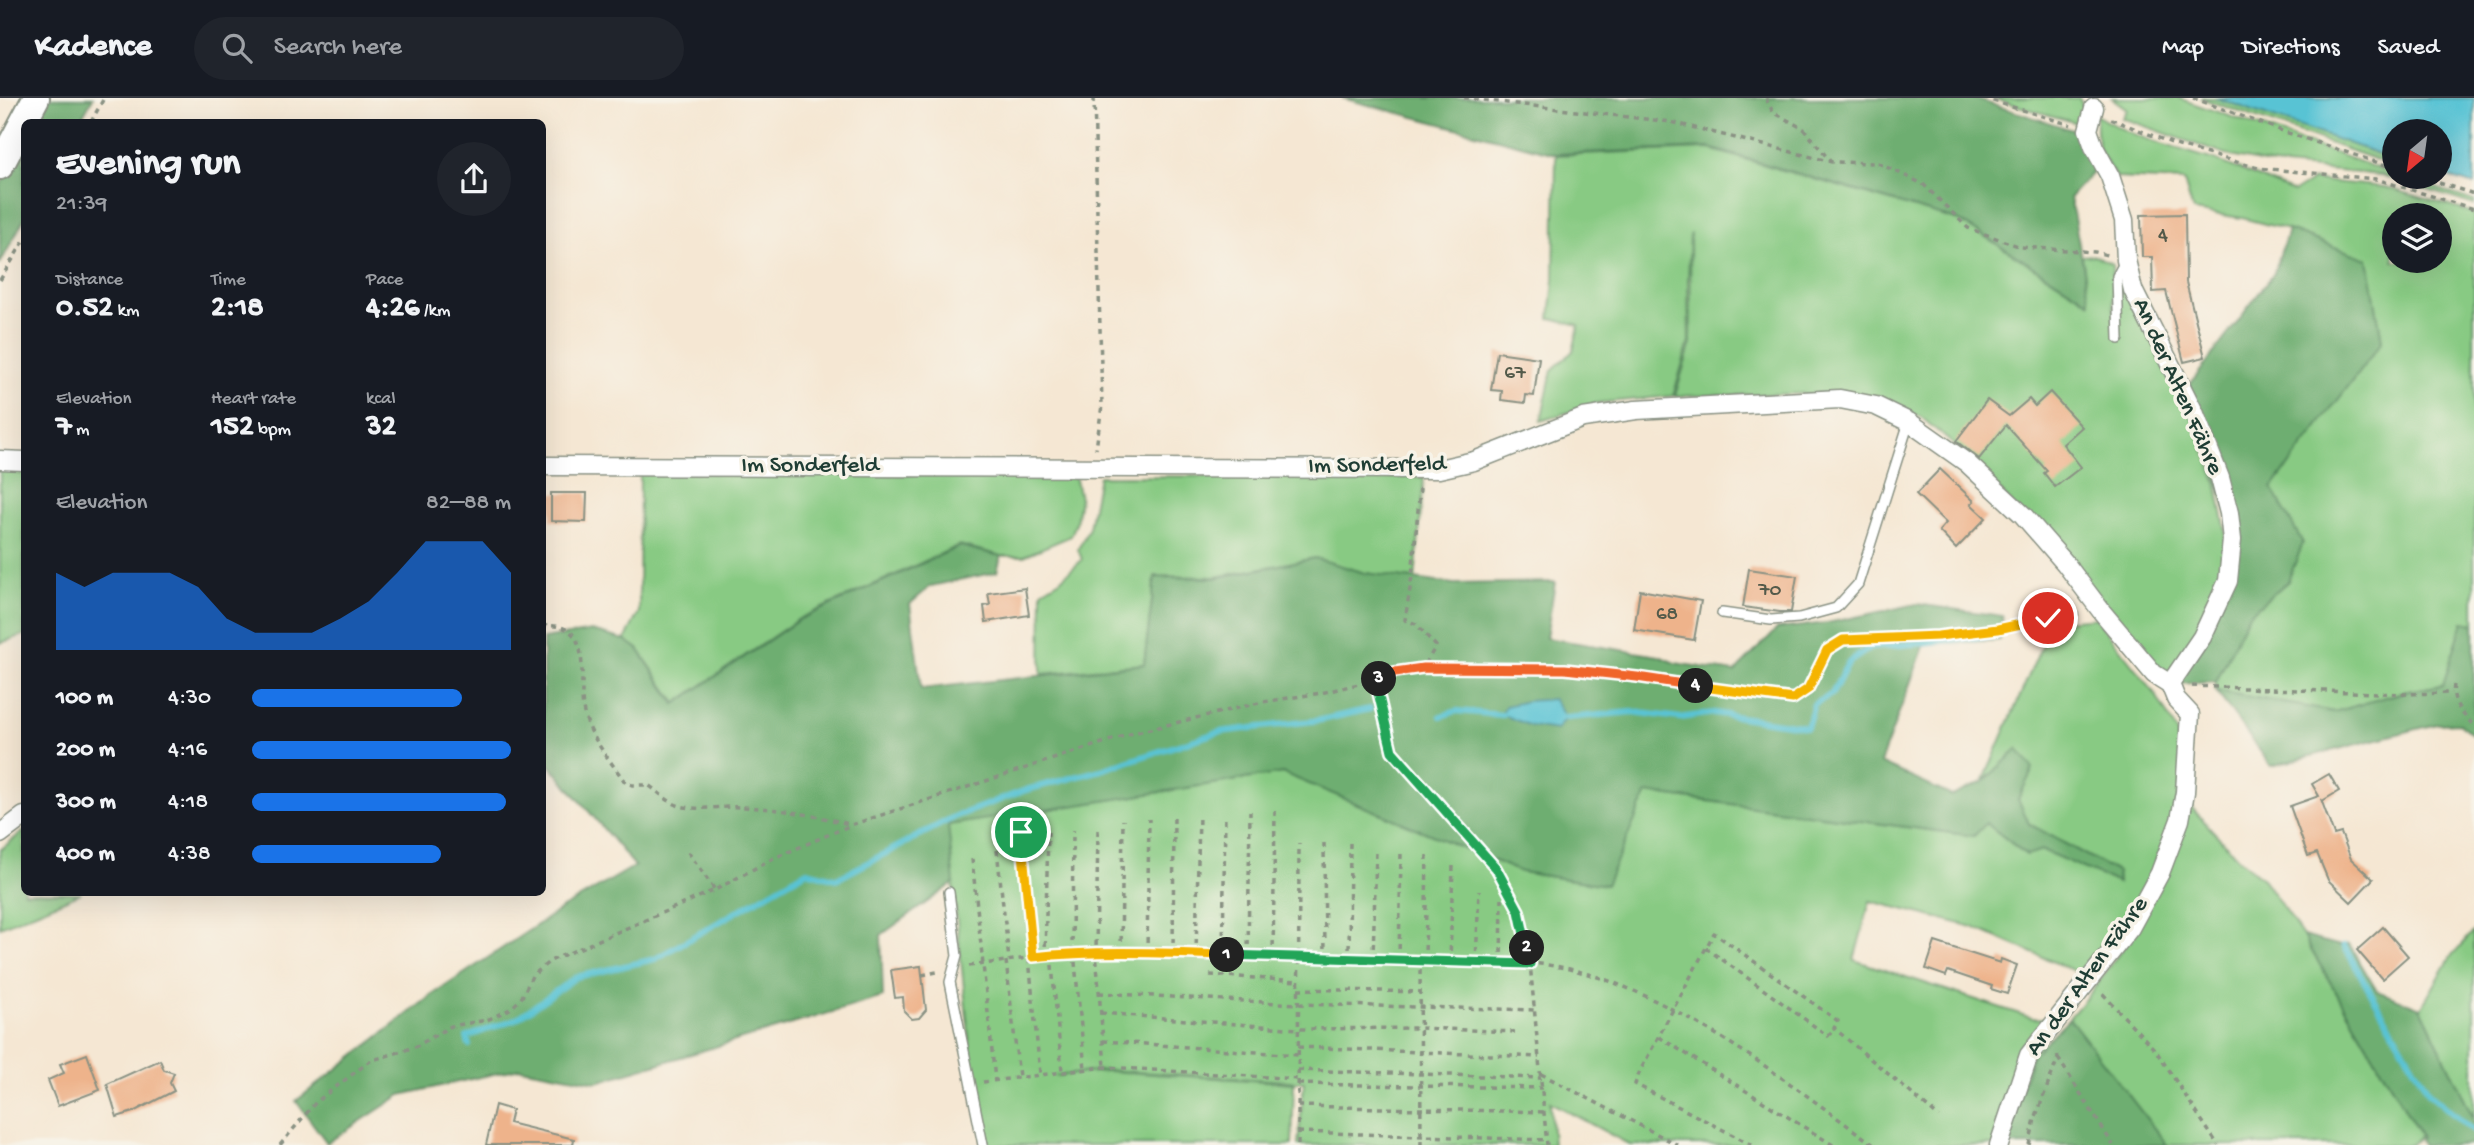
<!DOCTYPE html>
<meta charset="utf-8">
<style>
:root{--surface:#171b24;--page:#20242c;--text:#f1f3f6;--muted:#9ea1a6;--line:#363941;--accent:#1a73e8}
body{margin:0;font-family:"Gochi Hand",sans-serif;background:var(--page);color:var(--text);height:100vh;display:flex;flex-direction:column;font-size:26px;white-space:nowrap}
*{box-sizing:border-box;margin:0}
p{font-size:23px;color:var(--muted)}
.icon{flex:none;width:38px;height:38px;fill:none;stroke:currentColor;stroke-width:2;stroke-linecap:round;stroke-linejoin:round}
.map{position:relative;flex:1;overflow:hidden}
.side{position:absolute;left:21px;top:21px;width:525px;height:777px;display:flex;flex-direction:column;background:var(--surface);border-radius:10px;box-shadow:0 7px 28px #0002}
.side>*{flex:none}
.needle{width:46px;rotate:209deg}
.fabs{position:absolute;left:2382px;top:21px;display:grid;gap:14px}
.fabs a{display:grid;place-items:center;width:70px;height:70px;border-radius:50%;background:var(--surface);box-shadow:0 7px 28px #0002;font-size:35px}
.pin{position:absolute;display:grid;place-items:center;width:60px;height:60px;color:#fff;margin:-30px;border:4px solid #fff;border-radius:50%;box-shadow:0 2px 7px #0007}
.km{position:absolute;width:35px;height:35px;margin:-18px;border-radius:50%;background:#222;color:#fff;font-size:19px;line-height:35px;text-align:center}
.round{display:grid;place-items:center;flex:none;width:74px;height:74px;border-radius:37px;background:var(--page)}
.headline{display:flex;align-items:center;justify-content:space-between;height:119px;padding:0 35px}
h1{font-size:38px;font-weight:700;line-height:52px}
.stats{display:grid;grid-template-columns:repeat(3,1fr);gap:10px;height:119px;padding:7px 35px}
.stats div{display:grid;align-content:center}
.stats b{font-size:30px;font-weight:700}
.stats small{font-size:19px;font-weight:400}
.stats p{font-size:19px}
.chart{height:196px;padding:14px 35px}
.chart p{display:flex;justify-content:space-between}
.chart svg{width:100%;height:126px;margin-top:7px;fill:var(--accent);opacity:.7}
ul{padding:0 35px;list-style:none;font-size:23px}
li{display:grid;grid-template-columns:112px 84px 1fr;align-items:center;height:52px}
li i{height:18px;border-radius:9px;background:var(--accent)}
header{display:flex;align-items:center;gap:42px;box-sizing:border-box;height:98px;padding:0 35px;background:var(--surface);border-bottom:2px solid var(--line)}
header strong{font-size:33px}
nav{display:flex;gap:38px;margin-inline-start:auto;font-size:24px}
.search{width:490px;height:63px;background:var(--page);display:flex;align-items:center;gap:18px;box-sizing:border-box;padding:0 24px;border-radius:38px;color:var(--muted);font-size:26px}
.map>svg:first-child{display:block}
.green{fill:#88ca83;stroke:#54845c;stroke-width:2;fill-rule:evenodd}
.forest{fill:#6eae71;stroke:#467652;stroke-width:2}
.water{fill:#59c3d4;stroke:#3c8084;stroke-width:2}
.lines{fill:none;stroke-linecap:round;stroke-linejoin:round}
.stream{stroke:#59c3d4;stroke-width:6}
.building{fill:#eeb38b}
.service-casing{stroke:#8a9284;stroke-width:12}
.minor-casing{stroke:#8a9284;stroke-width:21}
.secondary-casing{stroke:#8a9284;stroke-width:30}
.path{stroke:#8a9284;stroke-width:3.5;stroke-dasharray:5 5;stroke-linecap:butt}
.service{stroke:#fff;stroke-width:9}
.minor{stroke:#fff;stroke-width:18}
.secondary{stroke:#fff;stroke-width:26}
.split-1-casing{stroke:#fff;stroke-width:14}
.split-2-casing{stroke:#fff;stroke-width:14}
.split-3-casing{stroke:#fff;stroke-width:14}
.split-4-casing{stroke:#fff;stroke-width:14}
.split-5-casing{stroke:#fff;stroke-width:14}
.split-1{stroke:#f5b400;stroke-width:9}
.split-2{stroke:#22a559;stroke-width:9}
.split-3{stroke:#22a559;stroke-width:9}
.split-4{stroke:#f0652b;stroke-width:9}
.split-5{stroke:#f5b400;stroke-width:9}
.labels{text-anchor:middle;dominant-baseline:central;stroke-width:7;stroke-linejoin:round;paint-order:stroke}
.number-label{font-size:21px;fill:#535a4a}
.street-label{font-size:24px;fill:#1f3d34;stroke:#f7f3e8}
</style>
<header>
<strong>Kadence</strong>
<div class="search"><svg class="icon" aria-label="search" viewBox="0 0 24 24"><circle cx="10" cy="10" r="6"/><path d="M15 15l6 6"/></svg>Search here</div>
<nav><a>Map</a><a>Directions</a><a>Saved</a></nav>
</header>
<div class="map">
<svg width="2474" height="1047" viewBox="0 0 2474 1047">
<rect width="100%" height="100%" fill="#f7f3e8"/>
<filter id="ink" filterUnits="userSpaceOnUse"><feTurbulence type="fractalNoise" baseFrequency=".0143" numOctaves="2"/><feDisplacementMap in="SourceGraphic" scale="14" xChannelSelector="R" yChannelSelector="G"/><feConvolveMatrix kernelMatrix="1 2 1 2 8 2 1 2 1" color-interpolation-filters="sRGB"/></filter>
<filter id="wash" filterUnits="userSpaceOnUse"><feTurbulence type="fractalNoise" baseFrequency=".00686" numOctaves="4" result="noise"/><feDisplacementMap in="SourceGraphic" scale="28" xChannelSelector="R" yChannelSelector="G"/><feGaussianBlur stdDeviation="1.57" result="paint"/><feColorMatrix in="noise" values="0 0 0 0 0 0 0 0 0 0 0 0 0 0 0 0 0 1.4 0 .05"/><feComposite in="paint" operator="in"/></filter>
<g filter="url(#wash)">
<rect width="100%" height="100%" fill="#f5e7d3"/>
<g class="green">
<polygon points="1991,0 2079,0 2085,11 2080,26"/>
<polygon points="2112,0 2178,0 2394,76 2394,79 2403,79 2474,103 2474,107 2381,77 2273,67 2226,57 2122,20 2127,11"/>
<polygon points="2200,0 2216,0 2394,61 2394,68"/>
<path d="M2096 17C2135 42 2180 50 2223 65 2247 74 2270 85 2294 94L2313 82 2385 89 2474 115V526L2463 525 2443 587 2407 593 2334 614 2216 593V584L2248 517 2288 483 2272 390 2382 243 2368 162 2288 132 2242 120 2193 113 2184 83 2116 80 2098 50ZM2394 117H2440V163H2394Z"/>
<polygon points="1709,51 1960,123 2089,204 2082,158 2095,157 2112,166 2115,235 2121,180 2192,319 2216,384 2226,434 2222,482 2198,538 2169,582 1973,363 1921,319 1877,301 1843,295 1675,298 1691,245 1690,135 1688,182 1689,244 1673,298 1597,305 1541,323 1552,272 1573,253 1579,227 1550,220 1554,182 1556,57"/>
<polygon points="0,370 24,371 24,537 0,545"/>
<polygon points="640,374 1075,378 1080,400 1076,425 1071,438 1024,458 1002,458 960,447 800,520 676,605 638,551 625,542 639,514"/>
<polygon points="1099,378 1424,379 1415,482 1365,475 1315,460 1215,479 1155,478 1144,566 1041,576 1042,493 1060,482 1082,462 1078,451 1089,430"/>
<polygon points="2096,520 2156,597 2178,636 2183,667 2176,717 2128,826 2086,878 1973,829 1870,803 1854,862 2032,920 2051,921 1995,1047 1630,1047 1550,1004 1553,1047 1298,1047 1304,984 1106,972 1055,978 1107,973 1294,985 1292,1047 989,1047 974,987 947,727 1283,675 1521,774 1605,787 1646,695 1974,738 1986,725 2026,757 2042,752 2118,785 2117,774 2029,726 2018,701 2018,651 1983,684 2048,533 2063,523"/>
<polygon points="2189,707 2238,760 2264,782 2303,838 2420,1037 2410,1047 2167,1047 2069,920 2097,887 2137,829"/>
<polygon points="24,733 24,794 81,795 0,829 0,752"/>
<polygon points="2474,833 2474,1021 2421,910 2452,857"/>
</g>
<g class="forest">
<polygon points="47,0 93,0 79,24 34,24"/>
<polygon points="1342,0 1972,0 2079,34 2098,68 2070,99 2090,204 1960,123 1710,50 1555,56"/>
<polygon points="24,42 24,121 0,166 0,88"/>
<polygon points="2288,132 2368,161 2382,243 2272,390 2303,445 2288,483 2248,517 2216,584 2175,586 2205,543 2236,442 2189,288 2274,175"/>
<polygon points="960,448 1001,458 997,474 931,488 910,506 921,591 1144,566 1155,479 1215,480 1315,460 1365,475 1454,486 1555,484 1546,540 1659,558 1675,565 1735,574 1777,531 1827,525 1917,506 2003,518 2000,542 1925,546 1880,665 1952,698 1983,684 2018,651 2033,671 2018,701 2029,726 2117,774 2118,785 2042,752 2027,757 1986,725 1974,738 1647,695 1606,787 1521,774 1283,675 948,727 954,785 881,837 883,899 597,984 520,970 401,997 327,1045 296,1003 432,897 561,811 635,768 543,659 543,541 592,533 625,542 638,551 675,606 800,521"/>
<polygon points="2463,524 2474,526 2474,638 2459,625 2437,626 2271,668 2216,593 2334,614 2407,593 2443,587"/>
<polygon points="2303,838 2341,848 2349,846 2377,893 2421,910 2474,1021 2474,1047 2422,1047 2419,1042 2421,1038"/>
<polygon points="2069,920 2167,1047 2003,1047 2032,957"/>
</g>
<g class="water">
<polygon points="2216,0 2474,0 2474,87 2440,76 2440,33 2394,33 2394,61"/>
<polygon points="1553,601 1566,620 1556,632 1531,628 1502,617 1505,608 1527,603"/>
</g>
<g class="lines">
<g class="stream">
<polyline points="1441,618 1457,613 1502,617"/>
<polyline points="1566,620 1633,614 1680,620 1714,615 1807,629 1814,606 1832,596 1848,565 1870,550 1996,538"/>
<polyline points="2344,848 2429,995 2474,1034"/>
<polyline points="469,947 467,939 518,920 576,879 655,861 807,773 837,781 954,719 1026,692 1101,672 1219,634 1321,622 1370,611"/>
</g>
</g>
<g id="blocks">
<g class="building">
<polygon points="2185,116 2186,184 2205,259 2184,264 2166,193 2153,194 2152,159 2142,159 2141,117"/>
<polygon points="1497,254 1539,260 1534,298 1526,297 1525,305 1501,302 1502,293 1491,292"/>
<polygon points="2050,294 2082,329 2063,346 2081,369 2055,389 2044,375 2047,373 2006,327 1979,361 1956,343 1987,302 2009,318 2029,301 2035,308"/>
<polygon points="1940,371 1974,403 1971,406 1986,420 1956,451 1939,433 1946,425 1916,396"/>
<polygon points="551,395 587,395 586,424 551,423"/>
<polygon points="1749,471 1797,478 1791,514 1780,514 1743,509"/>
<polygon points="1025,490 1029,517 986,524 984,508 990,507 988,495"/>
<polygon points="1640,492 1701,503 1694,542 1634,532"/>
<polygon points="2329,676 2339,693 2322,703 2321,701 2334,737 2341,735 2351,761 2373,781 2351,804 2328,782 2317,755 2308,758 2290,708 2319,698 2312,686"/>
<polygon points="2383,829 2408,858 2382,881 2357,852"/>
<polygon points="1935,844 2000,865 2001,861 2017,867 2007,896 1991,891 1992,888 1948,873 1946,878 1926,871"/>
<polygon points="921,868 926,912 919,920 912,921 904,913 903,899 895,900 891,872"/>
<polygon points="87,956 100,992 58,1008 48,982 64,975 60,966"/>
<polygon points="160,962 164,972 174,975 170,985 174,993 133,1014 117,1019 107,986"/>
<polygon points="495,1007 512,1012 509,1025 574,1041 573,1047 486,1047"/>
</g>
</g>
</g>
<g filter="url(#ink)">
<use href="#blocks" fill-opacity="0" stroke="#8a9284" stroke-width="2"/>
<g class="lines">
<defs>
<g id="service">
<polyline points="2119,241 2117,178 2125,163"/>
<polyline points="1722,515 1771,522 1799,520 1836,510 1858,486 1909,324"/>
<polyline points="949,794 957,858 950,884 983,1047"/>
</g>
<g id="minor">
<polyline points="2094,10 2088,32 2094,49 2110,78 2124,122 2126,162 2133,192 2195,316 2220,380 2229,415 2232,442 2228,483 2202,539 2170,586"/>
<polyline points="0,362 24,363"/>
<polyline points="542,368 1439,371 1474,363 1583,320 1636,312 1840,301 1876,308 1909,324 1967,365 2023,417 2065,465 2102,514 2154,576 2170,586"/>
<polyline points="0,736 24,718"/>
<polyline points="1999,1047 2029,957 2130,830 2160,775 2180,722 2185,694 2190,616 2176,601 2170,586"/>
</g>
<polyline id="secondary" points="0,68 36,0"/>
</defs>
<use href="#service" class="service-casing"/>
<use href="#minor" class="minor-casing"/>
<use href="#secondary" class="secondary-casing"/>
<g class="path">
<polyline points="1094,0 1102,307 1096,351"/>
<polyline points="1464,0 1671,24 1832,64 1878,65 1923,86 1968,130 2021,149 2095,154 2107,157"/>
<polyline points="1767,0 1767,3 1773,14 1804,31 1830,63"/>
<polyline points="1983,0 2071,27"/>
<polyline points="2193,0 2285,34 2394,70"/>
<polyline points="2111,21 2179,48 2258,70 2376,81 2474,111"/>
<polyline points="91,24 104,0"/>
<polyline points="2420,79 2474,96"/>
<polyline points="0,182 24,143"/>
<polyline points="1420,390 1412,478 1405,522 1416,526 1436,548 1423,570"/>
<path d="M542 528C598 522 576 583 584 615 591 641 610 662 625 684L632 687H648C659 694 667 704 680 708 699 713 721 708 740 709 778 710 813 717 849 726"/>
<polyline points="1375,582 1392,653 1496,770 1519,813 1530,865 1547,1047"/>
<path d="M2454 587C2451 603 2462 617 2474 627"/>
<polyline points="2192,588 2403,596 2452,595"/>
<polyline points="1098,732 1096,854 1105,969"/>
<polyline points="1021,734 1033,859"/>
<polyline points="1324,745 1325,859"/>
<polyline points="997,752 1009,862"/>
<polyline points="688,754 715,792"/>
<polyline points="972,761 995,982"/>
<polyline points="1706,850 1828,938 1834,930"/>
<polyline points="1121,853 1123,722"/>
<polyline points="1072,854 1073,732"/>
<polyline points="1074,854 1085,971"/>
<polyline points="1147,854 1149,721"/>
<polyline points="1173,855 1174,718"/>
<polyline points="1196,856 1199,716"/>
<polyline points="1223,856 1225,716"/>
<polyline points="1051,857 1062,973"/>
<polyline points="1248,857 1250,713"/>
<polyline points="1045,858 1048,734"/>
<polyline points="1273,858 1275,713"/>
<polyline points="1029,860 1040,976"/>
<polyline points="1349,860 1350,745"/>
<polyline points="1373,860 1376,753"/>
<polyline points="1399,861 1401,754"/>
<polyline points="1420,862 1421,1047"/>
<polyline points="1425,862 1427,756"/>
<polyline points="1006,863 1019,979"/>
<polyline points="1450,863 1453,767"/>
<polyline points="1476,864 1479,793"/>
<polyline points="1501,865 1502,798"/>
<path d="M969 868 1072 854 1121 853 1530 865C1648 873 1781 979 1874 1047"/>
<polyline points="922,877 937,874"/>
<polyline points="1210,877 1298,883"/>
<polyline points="1298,891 1420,894"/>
<polyline points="1099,895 1298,906 1534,912"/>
<polyline points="2103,896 2156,953 2218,1047"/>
<polyline points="1101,915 1298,931 1420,930 1515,934"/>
<polyline points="1659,939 1833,1047"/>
<polyline points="1103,943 1298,957"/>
<polyline points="1298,949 1539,959"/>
<polyline points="2058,960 2113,1047"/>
<polyline points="1298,972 1541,980"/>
<polyline points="1541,976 1678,1047"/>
<polyline points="983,984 1105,969 1298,981"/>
<polyline points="1298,986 1542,990"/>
<polyline points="1298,1008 1544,1014"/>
<polyline points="1298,1034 1547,1042"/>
<polyline points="280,1047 316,1004 370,963 415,949 451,928 487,922 510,911 521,901 532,878 550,863 715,792 772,761 851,727 1133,635 1263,604 1321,595 1375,582 1395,574 1423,570 1565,571 1637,579 1793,601 1808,591 1827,552 1843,542 1938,538 1998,531 2048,520 2079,516"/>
<polyline points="1298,1047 1299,745"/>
<polyline points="1752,1047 1635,986 1640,973 1714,835 1838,923 1834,930 1939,1019"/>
<polyline points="2029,1047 2035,1021 2058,960 2057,953"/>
</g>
<use href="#service" class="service"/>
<use href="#minor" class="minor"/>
<use href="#secondary" class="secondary"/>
</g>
</g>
<g class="lines" filter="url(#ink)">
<defs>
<path id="split-1" d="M1021 734 1033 859C1098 852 1162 855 1227 857"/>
<polyline id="split-2" points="1227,857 1530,866 1527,850"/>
<polyline id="split-3" points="1379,581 1375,582 1392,653 1496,770 1519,813 1527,850"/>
<polyline id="split-4" points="1379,581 1395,574 1423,570 1565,571 1637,579 1696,588"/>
<polyline id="split-5" points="1696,588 1793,601 1808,591 1827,552 1843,542 1938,538 1998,531 2048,520"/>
</defs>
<use href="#split-1" class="split-1-casing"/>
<use href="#split-2" class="split-2-casing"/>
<use href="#split-3" class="split-3-casing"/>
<use href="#split-4" class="split-4-casing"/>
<use href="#split-5" class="split-5-casing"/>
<use href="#split-1" class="split-1"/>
<use href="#split-2" class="split-2"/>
<use href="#split-3" class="split-3"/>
<use href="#split-4" class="split-4"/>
<use href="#split-5" class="split-5"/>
</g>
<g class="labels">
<g class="number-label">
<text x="2163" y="138">4</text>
<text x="1515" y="276">67</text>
<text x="1770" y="493">70</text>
<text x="1667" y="517">68</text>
</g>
<g class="street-label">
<text transform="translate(2177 289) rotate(66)">An der Alten Fähre</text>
<text x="810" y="368">Im Sonderfeld</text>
<text transform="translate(1377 368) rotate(-1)">Im Sonderfeld</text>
<text transform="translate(2088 879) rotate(-54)">An der Alten Fähre</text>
</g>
</g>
</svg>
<div class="fabs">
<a><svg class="needle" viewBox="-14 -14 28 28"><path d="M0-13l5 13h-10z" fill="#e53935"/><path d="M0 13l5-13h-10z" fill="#9ea1a6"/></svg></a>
<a><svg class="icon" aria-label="layers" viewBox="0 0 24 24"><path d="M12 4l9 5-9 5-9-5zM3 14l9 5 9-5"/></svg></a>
</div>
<div class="pin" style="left:1021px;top:734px;background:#1e9e55"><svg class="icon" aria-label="arrive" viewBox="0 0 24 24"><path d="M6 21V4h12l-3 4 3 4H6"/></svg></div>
<div class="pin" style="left:2048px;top:520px;background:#d93025"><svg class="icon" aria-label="check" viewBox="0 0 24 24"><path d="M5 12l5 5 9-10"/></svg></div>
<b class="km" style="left:1227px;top:857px">1</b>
<b class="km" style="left:1527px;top:850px">2</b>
<b class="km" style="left:1379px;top:581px">3</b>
<b class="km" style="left:1696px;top:588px">4</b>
<section class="side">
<div class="headline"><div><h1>Evening run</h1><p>21:39</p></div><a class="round"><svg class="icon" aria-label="share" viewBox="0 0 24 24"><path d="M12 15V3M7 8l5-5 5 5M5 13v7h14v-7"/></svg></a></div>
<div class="stats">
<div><p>Distance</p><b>0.52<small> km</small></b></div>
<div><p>Time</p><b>2:18</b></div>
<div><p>Pace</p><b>4:26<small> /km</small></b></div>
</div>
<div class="stats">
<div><p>Elevation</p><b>7<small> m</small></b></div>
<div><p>Heart rate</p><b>152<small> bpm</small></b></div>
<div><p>kcal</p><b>32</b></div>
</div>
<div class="chart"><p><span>Elevation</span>82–88 m</p>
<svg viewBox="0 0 160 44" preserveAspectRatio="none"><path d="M0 44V17L10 22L20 17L30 17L40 17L50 22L60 33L70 38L80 38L90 38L100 33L110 27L120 17L130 6L140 6L150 6L160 17V44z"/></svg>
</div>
<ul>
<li><b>100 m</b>4:30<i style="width:81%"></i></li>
<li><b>200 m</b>4:16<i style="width:100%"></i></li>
<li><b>300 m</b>4:18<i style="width:98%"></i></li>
<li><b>400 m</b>4:38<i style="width:73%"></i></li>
</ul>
</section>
</div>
